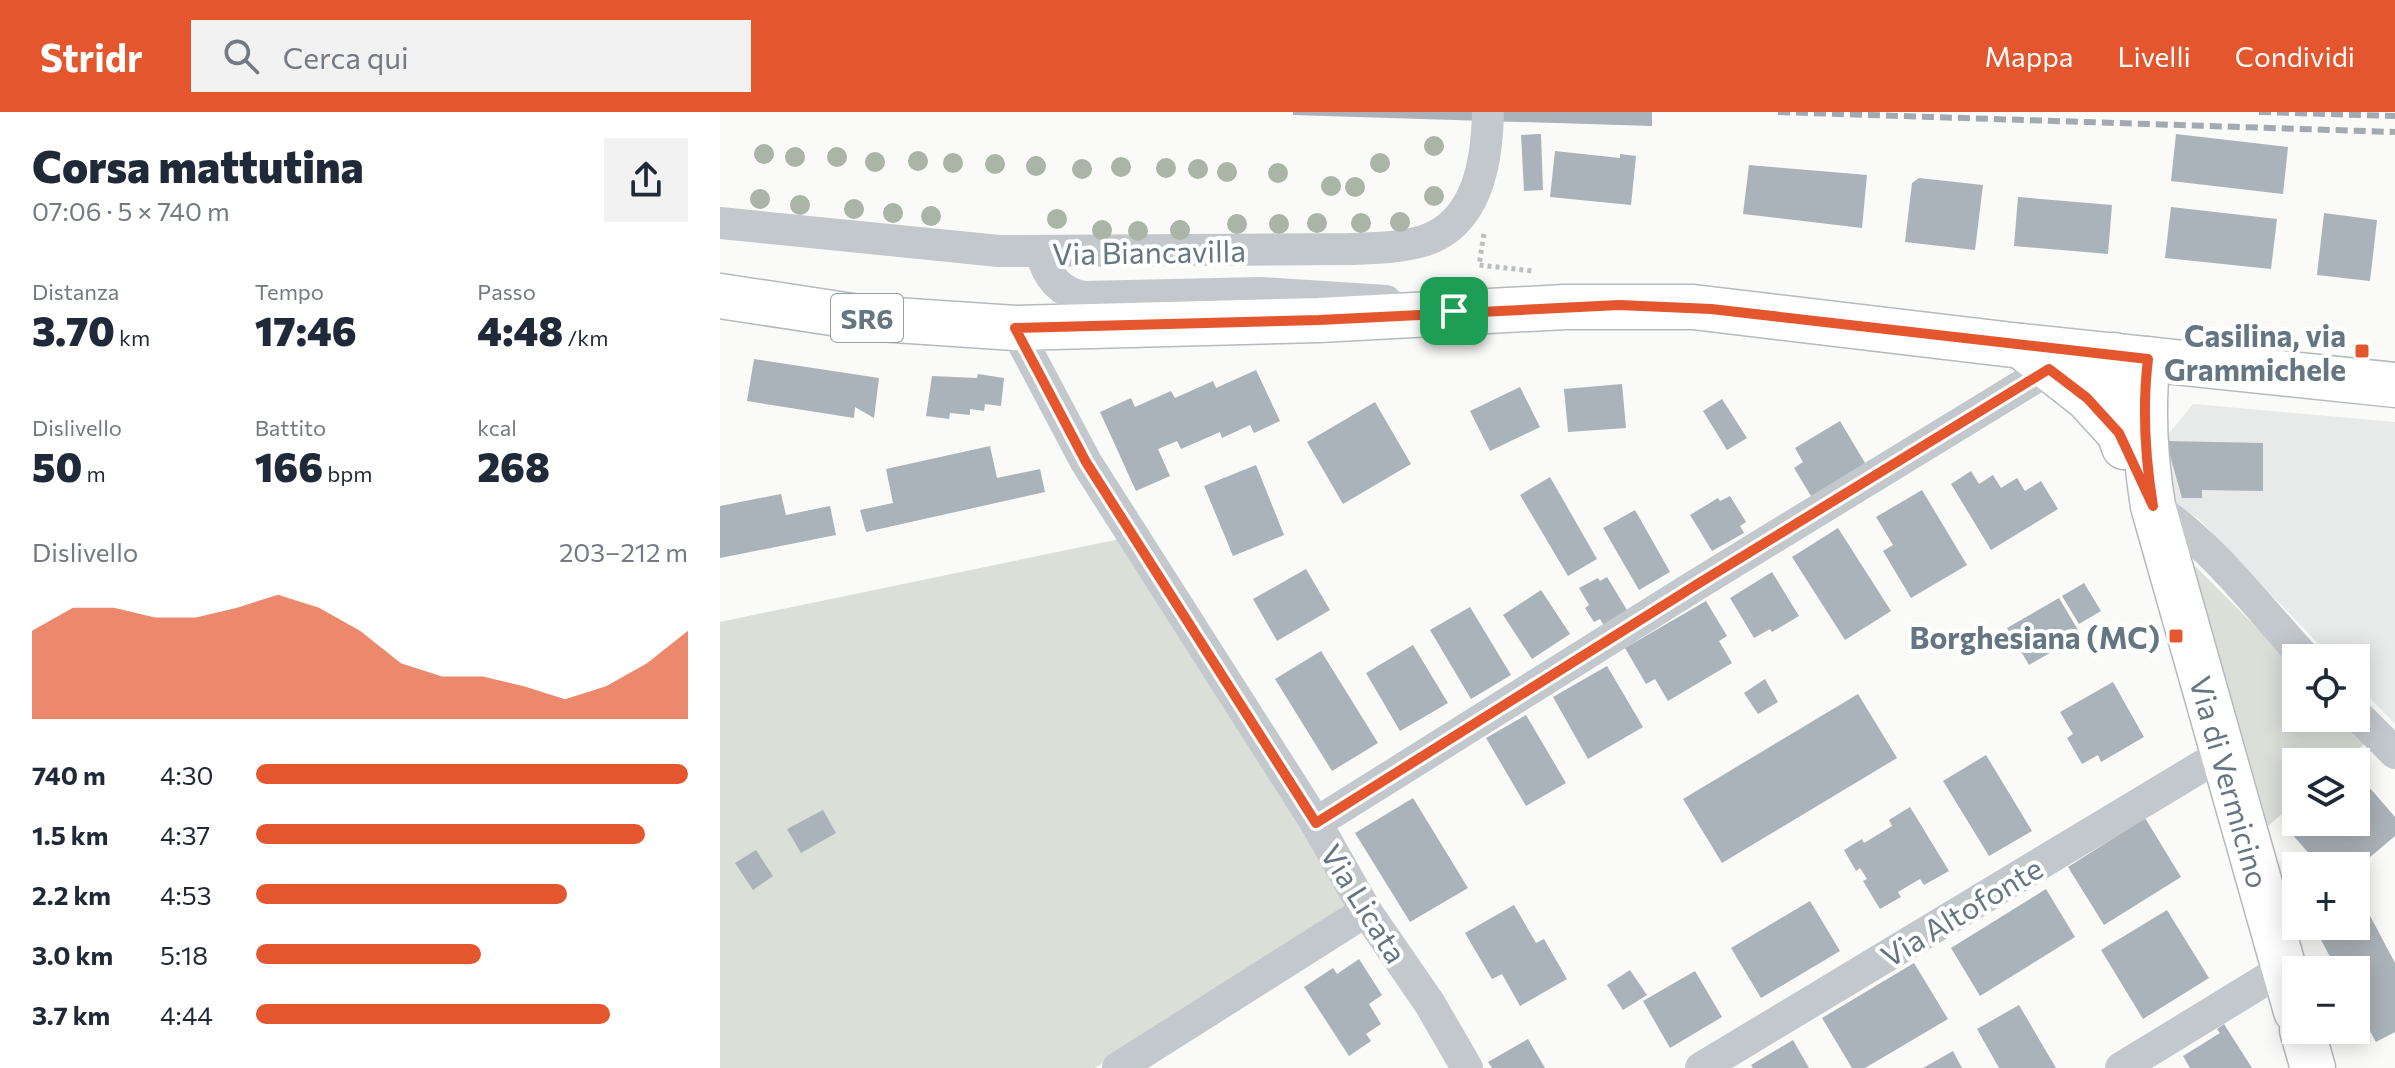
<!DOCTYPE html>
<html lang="it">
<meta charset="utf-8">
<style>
:root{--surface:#fff;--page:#f2f2f3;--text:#1f2937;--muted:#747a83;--accent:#e4572e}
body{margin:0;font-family:Commissioner,sans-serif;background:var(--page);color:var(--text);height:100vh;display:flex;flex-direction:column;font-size:30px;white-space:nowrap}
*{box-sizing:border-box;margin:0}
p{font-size:26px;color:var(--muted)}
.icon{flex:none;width:44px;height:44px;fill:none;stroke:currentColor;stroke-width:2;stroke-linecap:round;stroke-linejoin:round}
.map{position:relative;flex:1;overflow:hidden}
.side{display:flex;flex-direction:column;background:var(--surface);width:720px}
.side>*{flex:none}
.tools{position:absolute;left:1562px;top:532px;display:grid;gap:16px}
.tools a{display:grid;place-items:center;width:88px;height:88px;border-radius:0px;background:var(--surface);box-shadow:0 4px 20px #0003;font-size:40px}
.pin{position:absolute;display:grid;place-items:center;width:68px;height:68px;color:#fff;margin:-34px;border-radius:16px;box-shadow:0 4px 12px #0006}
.round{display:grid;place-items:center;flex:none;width:84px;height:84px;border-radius:0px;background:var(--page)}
.head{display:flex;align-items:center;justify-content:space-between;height:136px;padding:0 32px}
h1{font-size:44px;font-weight:800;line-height:60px}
.metrics{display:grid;grid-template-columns:repeat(3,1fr);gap:12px;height:136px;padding:8px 32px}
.metrics div{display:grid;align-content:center}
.metrics b{font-size:40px;font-weight:800}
.metrics small{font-size:22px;font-weight:400}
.metrics p{font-size:22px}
.chart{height:224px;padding:16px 32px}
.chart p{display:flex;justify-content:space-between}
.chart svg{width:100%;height:144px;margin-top:8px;fill:var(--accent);opacity:.7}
ul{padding:0 32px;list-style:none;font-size:26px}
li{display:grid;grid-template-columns:128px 96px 1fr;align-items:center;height:60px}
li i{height:20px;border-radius:10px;background:var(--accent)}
header{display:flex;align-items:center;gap:48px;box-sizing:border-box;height:112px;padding:0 40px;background:var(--accent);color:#fff}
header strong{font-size:38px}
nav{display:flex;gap:44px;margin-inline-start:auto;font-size:28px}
.search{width:560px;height:72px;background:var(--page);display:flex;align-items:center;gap:20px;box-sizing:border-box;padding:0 28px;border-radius:0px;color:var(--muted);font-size:30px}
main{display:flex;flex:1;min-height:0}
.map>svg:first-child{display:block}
.built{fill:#e8e9e9}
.green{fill:#dadfd7}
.building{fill:#aab3b9}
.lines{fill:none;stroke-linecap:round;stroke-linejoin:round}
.secondary-casing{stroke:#b3babf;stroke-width:47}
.primary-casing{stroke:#b5babe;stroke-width:47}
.path{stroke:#bbbfc2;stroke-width:5;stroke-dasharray:4 4;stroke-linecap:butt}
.minor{stroke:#c3c8cc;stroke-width:32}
.secondary{stroke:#fff;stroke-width:44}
.primary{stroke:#fff;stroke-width:44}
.rail{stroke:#a2aab0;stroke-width:6;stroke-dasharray:12 6;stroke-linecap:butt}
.tree{fill:#aab4a7}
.route-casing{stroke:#fff;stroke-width:16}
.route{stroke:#e4572e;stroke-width:10}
.poi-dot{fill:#e4572e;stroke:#fff;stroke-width:3}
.labels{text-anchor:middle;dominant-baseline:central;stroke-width:8;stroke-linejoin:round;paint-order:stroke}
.shield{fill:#fff;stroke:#939fa8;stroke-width:2}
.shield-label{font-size:28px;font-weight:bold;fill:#657683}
.street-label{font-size:30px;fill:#657683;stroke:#fff}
.poi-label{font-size:30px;font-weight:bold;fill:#657683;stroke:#fff;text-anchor:end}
</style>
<header>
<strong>Stridr</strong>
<div class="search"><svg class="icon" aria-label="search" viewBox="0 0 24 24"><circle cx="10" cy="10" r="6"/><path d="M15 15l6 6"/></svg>Cerca qui</div>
<nav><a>Mappa</a><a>Livelli</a><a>Condividi</a></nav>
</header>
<main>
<section class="side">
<div class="head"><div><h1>Corsa mattutina</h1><p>07:06 · 5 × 740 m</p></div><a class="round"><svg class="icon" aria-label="share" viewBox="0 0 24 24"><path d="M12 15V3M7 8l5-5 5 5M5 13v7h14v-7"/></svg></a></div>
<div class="metrics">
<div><p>Distanza</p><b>3.70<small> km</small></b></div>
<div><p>Tempo</p><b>17:46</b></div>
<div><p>Passo</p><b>4:48<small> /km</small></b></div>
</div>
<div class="metrics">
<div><p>Dislivello</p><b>50<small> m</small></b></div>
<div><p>Battito</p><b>166<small> bpm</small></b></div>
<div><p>kcal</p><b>268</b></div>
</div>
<div class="chart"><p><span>Dislivello</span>203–212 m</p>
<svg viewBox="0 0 160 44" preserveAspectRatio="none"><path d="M0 44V17L10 10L20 10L30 13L40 13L50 10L60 6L70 10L80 17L90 27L100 31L110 31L120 34L130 38L140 34L150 27L160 17V44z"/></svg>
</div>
<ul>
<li><b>740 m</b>4:30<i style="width:100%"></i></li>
<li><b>1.5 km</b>4:37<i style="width:90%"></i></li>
<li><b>2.2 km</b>4:53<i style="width:72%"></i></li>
<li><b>3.0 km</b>5:18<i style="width:52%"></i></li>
<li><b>3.7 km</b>4:44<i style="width:82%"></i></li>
</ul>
</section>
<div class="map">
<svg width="1675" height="956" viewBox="0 0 1675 956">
<rect width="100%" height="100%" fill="#fafaf8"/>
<polygon class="built" points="1473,292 1675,310 1675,612 1636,571 1636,546 1612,546 1479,407 1452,392 1442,330"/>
<g class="green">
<polygon points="405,426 629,795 375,956 0,956 0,510"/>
<polygon points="1473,452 1576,555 1576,606 1627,606 1649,628 1623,650 1576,650 1576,690 1548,714"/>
</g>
<g class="building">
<polygon points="573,0 932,0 932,14 573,3"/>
<polygon points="821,22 823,78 804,79 801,23"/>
<polygon points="1456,22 1568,35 1563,82 1451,69"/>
<polygon points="835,39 900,46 900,42 916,44 911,93 830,85"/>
<polygon points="1029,53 1147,63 1142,116 1023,102"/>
<polygon points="1199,66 1263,73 1255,138 1185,130 1192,71"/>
<polygon points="1298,85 1392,93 1388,142 1294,134"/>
<polygon points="1451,95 1557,107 1551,157 1445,146"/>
<polygon points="1604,101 1657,108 1650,169 1597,163"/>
<polygon points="34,247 159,266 154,306 135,295 134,306 27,289"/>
<polygon points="536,258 560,309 534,321 530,313 502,326 500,320 461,337 457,329 438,337 450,364 416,379 380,300 411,286 415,295 451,279 455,286 493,269 496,276"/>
<polygon points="258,262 284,266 281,294 265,292 264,299 250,297 250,303 230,301 229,307 206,304 212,264 257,266"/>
<polygon points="902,272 906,316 848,320 844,277"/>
<polygon points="800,275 820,315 770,339 750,299"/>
<polygon points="1002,287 1027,326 1007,338 983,299"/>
<polygon points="655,290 691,352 623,392 587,330"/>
<polygon points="1120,309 1148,356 1094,389 1074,356 1083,350 1075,336"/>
<polygon points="1446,329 1543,331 1543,379 1482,378 1482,386 1462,386"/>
<polygon points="270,334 277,366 320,357 325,380 146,420 140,398 173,391 166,357"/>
<polygon points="536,353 564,423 513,444 484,374"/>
<polygon points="1251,359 1259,372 1273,363 1281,376 1297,366 1305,379 1321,369 1338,397 1271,438 1231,372"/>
<polygon points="830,365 877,447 848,464 800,383"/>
<polygon points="1202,378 1247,453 1191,486 1163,439 1173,433 1156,405"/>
<polygon points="61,382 66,403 110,394 116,423 0,446 0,394"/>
<polygon points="1010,384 1026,410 1020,414 1024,421 992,439 970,403 998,386 1000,389"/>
<polygon points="915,398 950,460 919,478 883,416"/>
<polygon points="1118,416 1171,499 1125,528 1072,445"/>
<polygon points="586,457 610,498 557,529 533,487"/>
<polygon points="1052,460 1079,504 1052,520 1050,517 1034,526 1010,486"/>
<polygon points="887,465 910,503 886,517 880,507 874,510 865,496 869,493 859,476 878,466 880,469"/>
<polygon points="1364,471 1381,499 1359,512 1342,484"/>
<polygon points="821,478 850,522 812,547 783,503"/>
<polygon points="1339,486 1361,523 1309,553 1287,516"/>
<polygon points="986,489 1007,524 999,529 1012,551 948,589 935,567 926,572 905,536"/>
<polygon points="750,495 791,563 751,587 710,518"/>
<polygon points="693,533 728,591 680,619 646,561"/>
<polygon points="601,539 658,631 612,659 555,567"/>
<polygon points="887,554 923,615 868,647 833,585"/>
<polygon points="1045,567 1058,590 1038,602 1024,581"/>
<polygon points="1393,570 1424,625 1381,650 1378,643 1362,652 1347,626 1353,622 1340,600"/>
<polygon points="1138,582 1177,646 1002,751 963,687"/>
<polygon points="806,603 846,671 806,694 766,626"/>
<polygon points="1266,643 1312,719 1269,744 1223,669"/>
<polygon points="1636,660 1675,705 1675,724 1636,757 1636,754 1600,754 1564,713 1576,703 1576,710 1636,710"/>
<polygon points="693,686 748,776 690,810 635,721"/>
<polygon points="1190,695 1229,759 1204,773 1200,767 1178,780 1181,785 1160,797 1143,769 1147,767 1140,756 1136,759 1124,738 1142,727 1144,731 1172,714 1169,708"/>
<polygon points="103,698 116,721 81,741 67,717"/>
<polygon points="1425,706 1461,765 1384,813 1348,755"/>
<polygon points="36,738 53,764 33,778 15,751"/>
<polygon points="1326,777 1355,825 1260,884 1231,836"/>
<polygon points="1090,789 1120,839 1041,886 1011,836"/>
<polygon points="794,793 816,831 824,827 847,867 800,894 782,862 772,867 745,821"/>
<polygon points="1447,798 1489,866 1423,907 1381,838"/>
<polygon points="1647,798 1675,851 1675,920 1656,930 1636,893 1636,858 1617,858 1599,824 1617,814 1636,814 1636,804"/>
<polygon points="639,847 662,883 649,892 661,912 646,922 651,929 629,944 584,875 613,856 617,862"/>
<polygon points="1194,851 1228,907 1145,956 1132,956 1102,906"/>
<polygon points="910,858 927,883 903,898 887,873"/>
<polygon points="975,859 1002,905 950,936 923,889"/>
<polygon points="1299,893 1336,956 1279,956 1257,917"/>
<polygon points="1504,912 1532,956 1470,956 1463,944 1500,921 1497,917"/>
<polygon points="808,927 825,956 772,956 768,950"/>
<polygon points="1073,928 1089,956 1033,956 1031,953"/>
<polygon points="1233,939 1242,956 1203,956"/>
</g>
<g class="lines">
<defs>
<g id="secondary">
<polyline points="1301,234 1367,286 1399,321"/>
<path d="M1394 243C1393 274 1393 306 1404 335"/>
<path id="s1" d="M1428 247C1422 297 1425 345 1433 394L1576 899"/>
<polyline points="1582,918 1593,956"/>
</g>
<polyline id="primary" points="0,184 145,206 295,216 599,208 845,195 973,195 1301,234 1675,273"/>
</defs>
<use href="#secondary" class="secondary-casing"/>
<use href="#primary" class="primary-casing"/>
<polyline class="path" points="764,122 759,153 813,159"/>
<g class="minor">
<path d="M0 111 279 139 629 137C654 136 679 136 703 129 758 112 767 49 768 0"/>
<path d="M321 140C327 165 339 180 364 185L541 181 666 189"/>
<polyline points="295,216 366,350 596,711 646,799 710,892 747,956"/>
<path d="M1433 394C1492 433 1537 494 1585 546"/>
<polyline points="1636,602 1675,641"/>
<polyline points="596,711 976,473 1329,257"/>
<polyline points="398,956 646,799"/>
<polyline points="981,956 1502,642"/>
<polyline points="1401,956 1563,857"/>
</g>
<use href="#secondary" class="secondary"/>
<use href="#primary" class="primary"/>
<g class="rail">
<polyline points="1058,0 1675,20"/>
<polyline points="1539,0 1675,4"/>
</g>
</g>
<g class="tree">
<circle cx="714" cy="34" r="10"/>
<circle cx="44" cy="42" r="10"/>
<circle cx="75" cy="45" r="10"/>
<circle cx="117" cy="45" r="10"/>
<circle cx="198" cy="49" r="10"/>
<circle cx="155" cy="50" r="10"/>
<circle cx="233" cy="51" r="10"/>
<circle cx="660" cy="51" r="10"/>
<circle cx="275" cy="52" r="10"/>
<circle cx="316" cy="54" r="10"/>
<circle cx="401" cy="55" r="10"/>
<circle cx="446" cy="56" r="10"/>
<circle cx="362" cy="57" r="10"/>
<circle cx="478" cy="57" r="10"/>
<circle cx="507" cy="60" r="10"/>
<circle cx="558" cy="61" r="10"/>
<circle cx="611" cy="74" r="10"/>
<circle cx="635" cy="75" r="10"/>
<circle cx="714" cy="84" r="10"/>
<circle cx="40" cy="87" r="10"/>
<circle cx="80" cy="93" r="10"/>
<circle cx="134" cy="97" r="10"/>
<circle cx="173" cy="101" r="10"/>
<circle cx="211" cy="104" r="10"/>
<circle cx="337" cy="107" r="10"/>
<circle cx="680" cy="110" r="10"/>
<circle cx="597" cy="111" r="10"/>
<circle cx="641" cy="111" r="10"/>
<circle cx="517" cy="112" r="10"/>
<circle cx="559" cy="112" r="10"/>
<circle cx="382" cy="118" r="10"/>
<circle cx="460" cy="118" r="10"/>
<circle cx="418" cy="119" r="10"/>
</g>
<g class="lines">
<defs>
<path id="route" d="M899 193 991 197 1428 247C1422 297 1425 345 1433 394L1399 321 1367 286 1329 257 976 473 596 711 366 350 295 216 599 208Z"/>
</defs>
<use href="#route" class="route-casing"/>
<use href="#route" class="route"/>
</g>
<g class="poi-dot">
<rect x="1634" y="231" width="16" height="16" rx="4"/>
<rect x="1448" y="516" width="16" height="16" rx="4"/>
</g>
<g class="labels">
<rect class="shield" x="111" y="182" width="72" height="48" rx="6"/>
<g class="shield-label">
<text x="147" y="206">SR6</text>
</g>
<g class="street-label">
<text transform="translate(429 139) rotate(-1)">Via Biancavilla</text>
<text stroke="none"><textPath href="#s1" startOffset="434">Via di Vermicino</textPath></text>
<text transform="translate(645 791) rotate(58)">Via Licata</text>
<text transform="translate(1241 799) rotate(-31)">Via Altofonte</text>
</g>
<g class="poi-label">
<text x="1626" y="222">Casilina, via<tspan x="1626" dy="34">Grammichele</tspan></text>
<text x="1440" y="524">Borghesiana (MC)</text>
</g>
</g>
</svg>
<div class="tools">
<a><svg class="icon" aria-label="locate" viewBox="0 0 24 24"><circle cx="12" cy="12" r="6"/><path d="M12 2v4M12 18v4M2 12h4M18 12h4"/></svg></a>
<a><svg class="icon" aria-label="layers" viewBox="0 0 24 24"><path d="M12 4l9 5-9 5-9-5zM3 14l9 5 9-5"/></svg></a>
<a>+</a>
<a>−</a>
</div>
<div class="pin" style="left:734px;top:199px;background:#1e9e55"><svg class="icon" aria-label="arrive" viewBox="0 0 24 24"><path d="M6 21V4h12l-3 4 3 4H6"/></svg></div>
</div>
</main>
